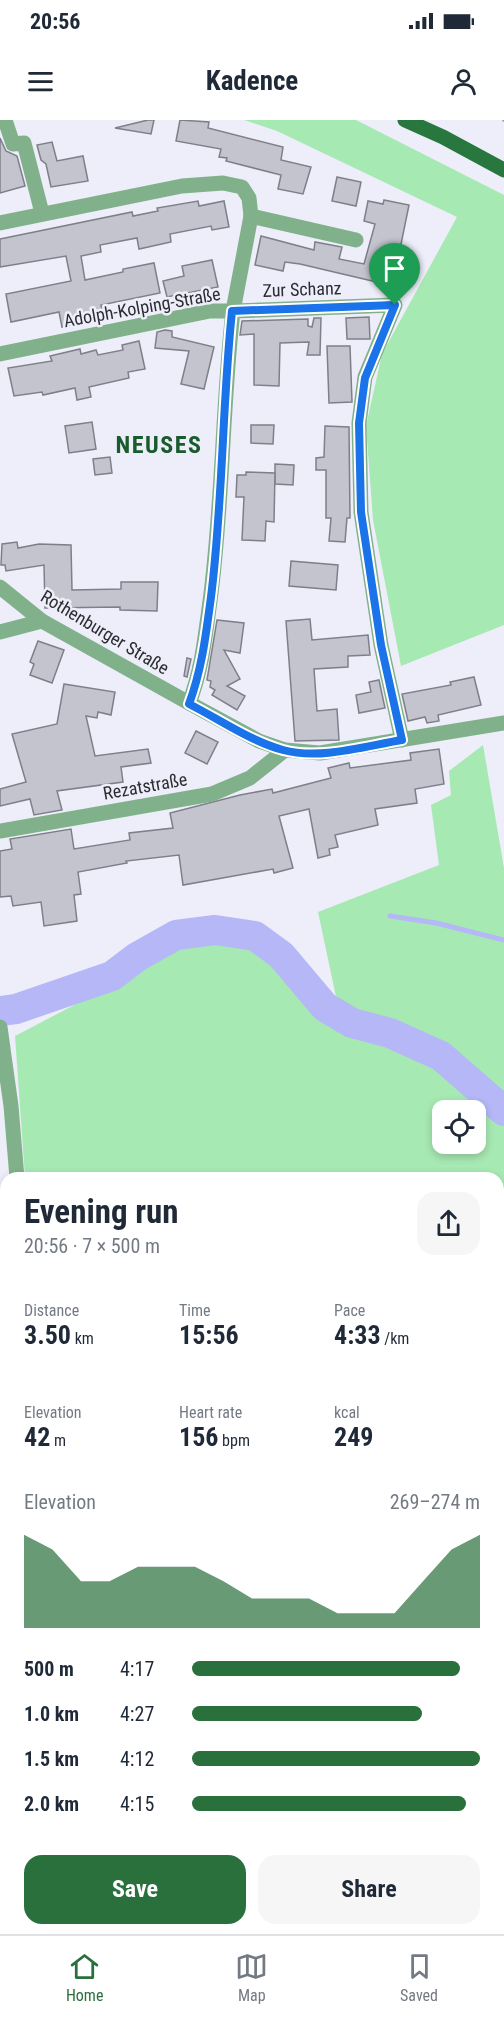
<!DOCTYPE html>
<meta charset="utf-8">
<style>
:root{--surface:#fff;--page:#f6f6f7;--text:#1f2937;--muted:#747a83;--line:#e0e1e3;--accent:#29703d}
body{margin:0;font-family:"Roboto Condensed",sans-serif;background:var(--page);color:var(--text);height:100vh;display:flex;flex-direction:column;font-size:22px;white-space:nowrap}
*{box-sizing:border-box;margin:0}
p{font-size:20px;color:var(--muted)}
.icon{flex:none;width:33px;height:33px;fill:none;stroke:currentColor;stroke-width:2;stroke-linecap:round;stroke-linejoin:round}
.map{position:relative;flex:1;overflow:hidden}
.details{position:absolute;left:0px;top:1052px;width:504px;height:764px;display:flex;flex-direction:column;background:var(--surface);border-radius:18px 18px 0 0;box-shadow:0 3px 9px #0003}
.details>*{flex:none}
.tools{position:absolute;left:432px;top:980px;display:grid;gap:12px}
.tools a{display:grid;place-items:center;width:54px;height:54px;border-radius:12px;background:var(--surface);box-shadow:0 3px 9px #0003;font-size:30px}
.pin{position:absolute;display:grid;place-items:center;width:51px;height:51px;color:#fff;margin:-62px -26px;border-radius:50% 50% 50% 0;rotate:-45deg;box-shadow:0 0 6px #0007}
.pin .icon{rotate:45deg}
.round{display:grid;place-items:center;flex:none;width:63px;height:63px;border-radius:18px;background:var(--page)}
.headline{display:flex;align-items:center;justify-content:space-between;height:102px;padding:0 24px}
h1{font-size:33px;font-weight:700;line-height:45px}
.stats{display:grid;grid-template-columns:repeat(3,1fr);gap:9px;height:102px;padding:6px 24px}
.stats div{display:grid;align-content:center}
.stats b{font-size:26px;font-weight:700}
.stats small{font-size:16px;font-weight:400}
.stats p{font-size:16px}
.chart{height:168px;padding:12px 24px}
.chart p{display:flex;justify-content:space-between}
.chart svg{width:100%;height:108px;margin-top:6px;fill:var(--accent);opacity:.7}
.button{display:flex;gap:12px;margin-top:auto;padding:12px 24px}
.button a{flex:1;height:69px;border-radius:18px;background:var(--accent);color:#fff;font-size:24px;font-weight:700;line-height:69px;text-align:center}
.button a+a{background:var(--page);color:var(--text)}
ul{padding:0 24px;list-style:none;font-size:20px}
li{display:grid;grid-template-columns:96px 72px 1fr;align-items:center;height:45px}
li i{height:15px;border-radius:8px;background:var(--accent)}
.status{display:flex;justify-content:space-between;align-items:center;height:42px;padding:0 30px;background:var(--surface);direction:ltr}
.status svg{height:16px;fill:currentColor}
header{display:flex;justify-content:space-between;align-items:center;height:78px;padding:0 24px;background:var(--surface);font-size:27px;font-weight:700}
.menu{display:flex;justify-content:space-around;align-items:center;height:84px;border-top:2px solid var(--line);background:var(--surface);font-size:16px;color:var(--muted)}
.menu a{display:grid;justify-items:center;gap:3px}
.menu .current{color:var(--accent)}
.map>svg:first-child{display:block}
.green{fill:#a7e9b3;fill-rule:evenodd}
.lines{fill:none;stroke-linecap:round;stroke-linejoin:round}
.stream{stroke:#b5b7f6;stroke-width:5}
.river{stroke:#b5b7f6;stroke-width:30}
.building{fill:#c4c4cf;stroke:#7e7f89;stroke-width:1.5}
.path{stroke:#9697a0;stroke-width:3;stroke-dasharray:4.5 3;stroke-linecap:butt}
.minor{stroke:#81b18a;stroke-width:15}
.major{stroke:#28773e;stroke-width:15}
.rail{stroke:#6a6b72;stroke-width:4.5;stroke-dasharray:12 6;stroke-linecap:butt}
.route-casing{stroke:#fff;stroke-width:12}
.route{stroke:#1a73e8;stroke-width:8}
.labels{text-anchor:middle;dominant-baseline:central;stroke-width:5;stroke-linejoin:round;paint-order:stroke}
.street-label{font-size:18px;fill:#2c2d31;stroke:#edeefa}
.district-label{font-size:24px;font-weight:bold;letter-spacing:1.5px;fill:#195b2d;stroke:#edeefa}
</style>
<div class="status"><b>20:56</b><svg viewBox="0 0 49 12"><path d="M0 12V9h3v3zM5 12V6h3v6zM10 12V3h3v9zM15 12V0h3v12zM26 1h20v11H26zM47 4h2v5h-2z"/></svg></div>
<header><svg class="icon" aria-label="menu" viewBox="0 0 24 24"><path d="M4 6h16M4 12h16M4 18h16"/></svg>Kadence<svg class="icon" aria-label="person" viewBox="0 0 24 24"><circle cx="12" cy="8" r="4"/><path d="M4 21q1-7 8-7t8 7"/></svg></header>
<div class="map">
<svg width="504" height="1814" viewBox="0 0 504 1814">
<rect width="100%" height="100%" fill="#edeefa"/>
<g class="green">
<polygon points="244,0 356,0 504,75 504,505 401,546 373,400 366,306 382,234 457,97 277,11"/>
<path d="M483 625 504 748V1281L498 1280V1058L25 1057 15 916 122 860 168 828 218 820 260 829 281 846 306 885 342 905 318 792 439 745 431 685 451 675 449 651ZM442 990H476V1023H442Z"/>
<polygon points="504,1763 504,1803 498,1800 498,1766"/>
</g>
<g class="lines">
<polyline class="stream" points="390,796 436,803 504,820"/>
<polyline class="river" points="0,891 16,889 112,856 137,837 176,815 215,810 255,816 281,835 325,887 352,903 390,913 441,936 504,991"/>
</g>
<g class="building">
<polygon points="148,0 154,0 151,14 115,8"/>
<polygon points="180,0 209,2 208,8 283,27 281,40 311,47 303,74 278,69 281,55 226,41 227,38 219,37 221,29 176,21"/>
<polygon points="0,18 6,31 17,36 25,66 0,73"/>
<polygon points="52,22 57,41 83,36 88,61 51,67 46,44 41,40 37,25"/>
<polygon points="337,57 361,62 356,86 332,81"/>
<polygon points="384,80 409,85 399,134 412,137 408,154 401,153 398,167 300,144 285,142 283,151 255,145 261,116 314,130 315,122 342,127 339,139 364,144 375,104 364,101 368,81 383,84"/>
<polygon points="198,81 199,86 224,81 229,107 212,110 211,106 170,114 171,122 139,129 137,118 100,125 101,132 81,136 85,160 123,152 123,149 154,143 160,173 101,185 104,198 62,207 59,192 11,202 6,174 71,161 66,136 0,147 0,119 132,92 133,96 158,91 157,88"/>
<polygon points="212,140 218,167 167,177 163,161 184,156 182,146"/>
<polygon points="369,197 370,219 347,219 346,198"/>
<polygon points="314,198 321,198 320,235 307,235 309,222 280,223 279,266 254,265 254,214 240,215 242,201 308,199 308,206 312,207"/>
<polygon points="165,210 172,211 172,217 214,227 204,269 181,264 189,231 155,228 157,212"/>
<polygon points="139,221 145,249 128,252 129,258 89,267 91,277 77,280 75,268 43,275 42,272 14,276 8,248 52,241 50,236 80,229 81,234 96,230 98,235 123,230 122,225"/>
<polygon points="327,226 350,226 352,282 329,283"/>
<polygon points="92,302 96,329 69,333 65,306"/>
<polygon points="251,305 274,305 273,324 251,323"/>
<polygon points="325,306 349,307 350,398 347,398 345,422 329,421 331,398 326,398 326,350 316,350 316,338 324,337"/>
<polygon points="110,337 112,353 95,355 93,339"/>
<polygon points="275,344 294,345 293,365 275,364"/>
<polygon points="246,352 275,353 274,402 266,401 265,421 242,420 244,377 236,377 237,355 246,355"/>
<polygon points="17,422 18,428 39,424 71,425 72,470 121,469 121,462 158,462 157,491 120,490 120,487 45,488 44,445 6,451 5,445 1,445 2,424"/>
<polygon points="291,441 338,445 336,470 289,466"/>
<polygon points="310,499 312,520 368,515 370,535 348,536 348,547 314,549 317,591 337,589 339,620 295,621 286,501"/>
<polygon points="217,500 244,503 240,533 224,530 240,559 227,566 245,576 237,590 212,575 215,570 210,567 211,561 207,560"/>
<polygon points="38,521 64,530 52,563 30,555 34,544 30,542"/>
<polygon points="187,538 191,539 187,557 184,556"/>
<polygon points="474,557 481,585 438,595 439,601 427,603 425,597 408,601 402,574 451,565 450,562"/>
<polygon points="379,560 385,588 359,593 356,575 371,572 369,562"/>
<polygon points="64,564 115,572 111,595 98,592 97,598 86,596 95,636 148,629 151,643 121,647 123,662 57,671 62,690 34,695 30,679 0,686 0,669 26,662 12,614 57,604"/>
<polygon points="196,611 218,622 207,644 185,633"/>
<polygon points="439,629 444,664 415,669 417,683 375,689 378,705 335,715 338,727 329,729 330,735 318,738 309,689 279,696 293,748 274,753 273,749 183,765 179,735 126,741 127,743 78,752 81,774 74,775 77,801 44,806 41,782 13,786 11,776 0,777 0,731 12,729 10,719 71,709 74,729 130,720 129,713 173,708 170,693 240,675 272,669 273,673 331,658 328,648 349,643 350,648 411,640 410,633"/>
</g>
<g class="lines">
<polyline class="path" points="503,0 504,1"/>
<g class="minor">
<polyline points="5,0 13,24 24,23 42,93"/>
<polyline points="251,96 356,120"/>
<polyline points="0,103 182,66 223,63 242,67 249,78 251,96 233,191 210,191 0,234"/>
<polyline points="0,467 42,501 189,583 259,621 285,630 320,633 504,603"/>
<polyline points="0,512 42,501"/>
<path d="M189 583C202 550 205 517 210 481 223 385 222 287 233 191L395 185 365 257 359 303 361 392 381 525 402 620"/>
<polyline points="0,711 212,674 250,658 285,630"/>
<polyline points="0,907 11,986 17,1058"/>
<polyline points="0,1132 6,1128"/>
<polyline points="0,1168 6,1171"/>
<polyline points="498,1289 504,1290"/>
</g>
<polyline class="major" points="405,0 443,17 504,50"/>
<g class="rail">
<polyline points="0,1699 6,1700"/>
<polyline points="0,1709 6,1710"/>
<polyline points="446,1809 459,1814"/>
<polyline points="475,1809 488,1814"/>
</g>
</g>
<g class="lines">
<defs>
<path id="route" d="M395 185 365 258 359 303 361 392 381 525 402 620C365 626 320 640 283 630 250 621 219 599 189 584 202 549 206 514 211 477 223 382 222 286 232 191Z"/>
</defs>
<use href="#route" class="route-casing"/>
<use href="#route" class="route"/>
</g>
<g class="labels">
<g class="street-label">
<text transform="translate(302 169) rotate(-2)">Zur Schanz</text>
<text transform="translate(142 187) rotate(-10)">Adolph-Kolping-Straße</text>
<text transform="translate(105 512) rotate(31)">Rothenburger Straße</text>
<text transform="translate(145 666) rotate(-10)">Rezatstraße</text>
</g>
<g class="district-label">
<text x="159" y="325">NEUSES</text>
</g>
</g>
</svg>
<div class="tools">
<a><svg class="icon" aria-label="locate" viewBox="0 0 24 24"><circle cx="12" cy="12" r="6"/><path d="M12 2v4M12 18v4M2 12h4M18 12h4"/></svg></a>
</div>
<div class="pin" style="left:395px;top:185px;background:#1e9e55"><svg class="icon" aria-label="arrive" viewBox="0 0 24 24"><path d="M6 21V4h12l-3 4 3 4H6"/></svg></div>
<section class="details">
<div class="headline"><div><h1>Evening run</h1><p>20:56 · 7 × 500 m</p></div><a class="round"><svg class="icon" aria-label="share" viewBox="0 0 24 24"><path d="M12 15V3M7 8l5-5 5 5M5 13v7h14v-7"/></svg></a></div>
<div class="stats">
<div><p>Distance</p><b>3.50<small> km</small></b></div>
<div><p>Time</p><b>15:56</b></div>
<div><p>Pace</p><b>4:33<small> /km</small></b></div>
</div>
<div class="stats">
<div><p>Elevation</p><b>42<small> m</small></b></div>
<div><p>Heart rate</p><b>156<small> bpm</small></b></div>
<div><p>kcal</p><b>249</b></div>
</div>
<div class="chart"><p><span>Elevation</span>269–274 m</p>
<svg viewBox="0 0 160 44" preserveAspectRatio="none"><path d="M0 44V6L10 12L20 25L30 25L40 19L50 19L60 19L70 25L80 32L90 32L100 32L110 38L120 38L130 38L140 25L150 12L160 6V44z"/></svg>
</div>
<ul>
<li><b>500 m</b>4:17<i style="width:93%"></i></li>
<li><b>1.0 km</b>4:27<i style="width:80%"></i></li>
<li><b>1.5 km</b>4:12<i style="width:100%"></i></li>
<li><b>2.0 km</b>4:15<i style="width:95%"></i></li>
</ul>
<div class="button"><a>Save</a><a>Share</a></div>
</section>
</div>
<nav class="menu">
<a class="current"><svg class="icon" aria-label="home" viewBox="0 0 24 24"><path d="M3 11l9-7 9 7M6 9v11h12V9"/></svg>Home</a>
<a><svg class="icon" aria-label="map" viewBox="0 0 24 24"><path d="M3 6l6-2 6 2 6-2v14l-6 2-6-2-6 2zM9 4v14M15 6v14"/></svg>Map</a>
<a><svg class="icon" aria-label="saved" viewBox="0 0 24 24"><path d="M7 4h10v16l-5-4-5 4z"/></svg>Saved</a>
</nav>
